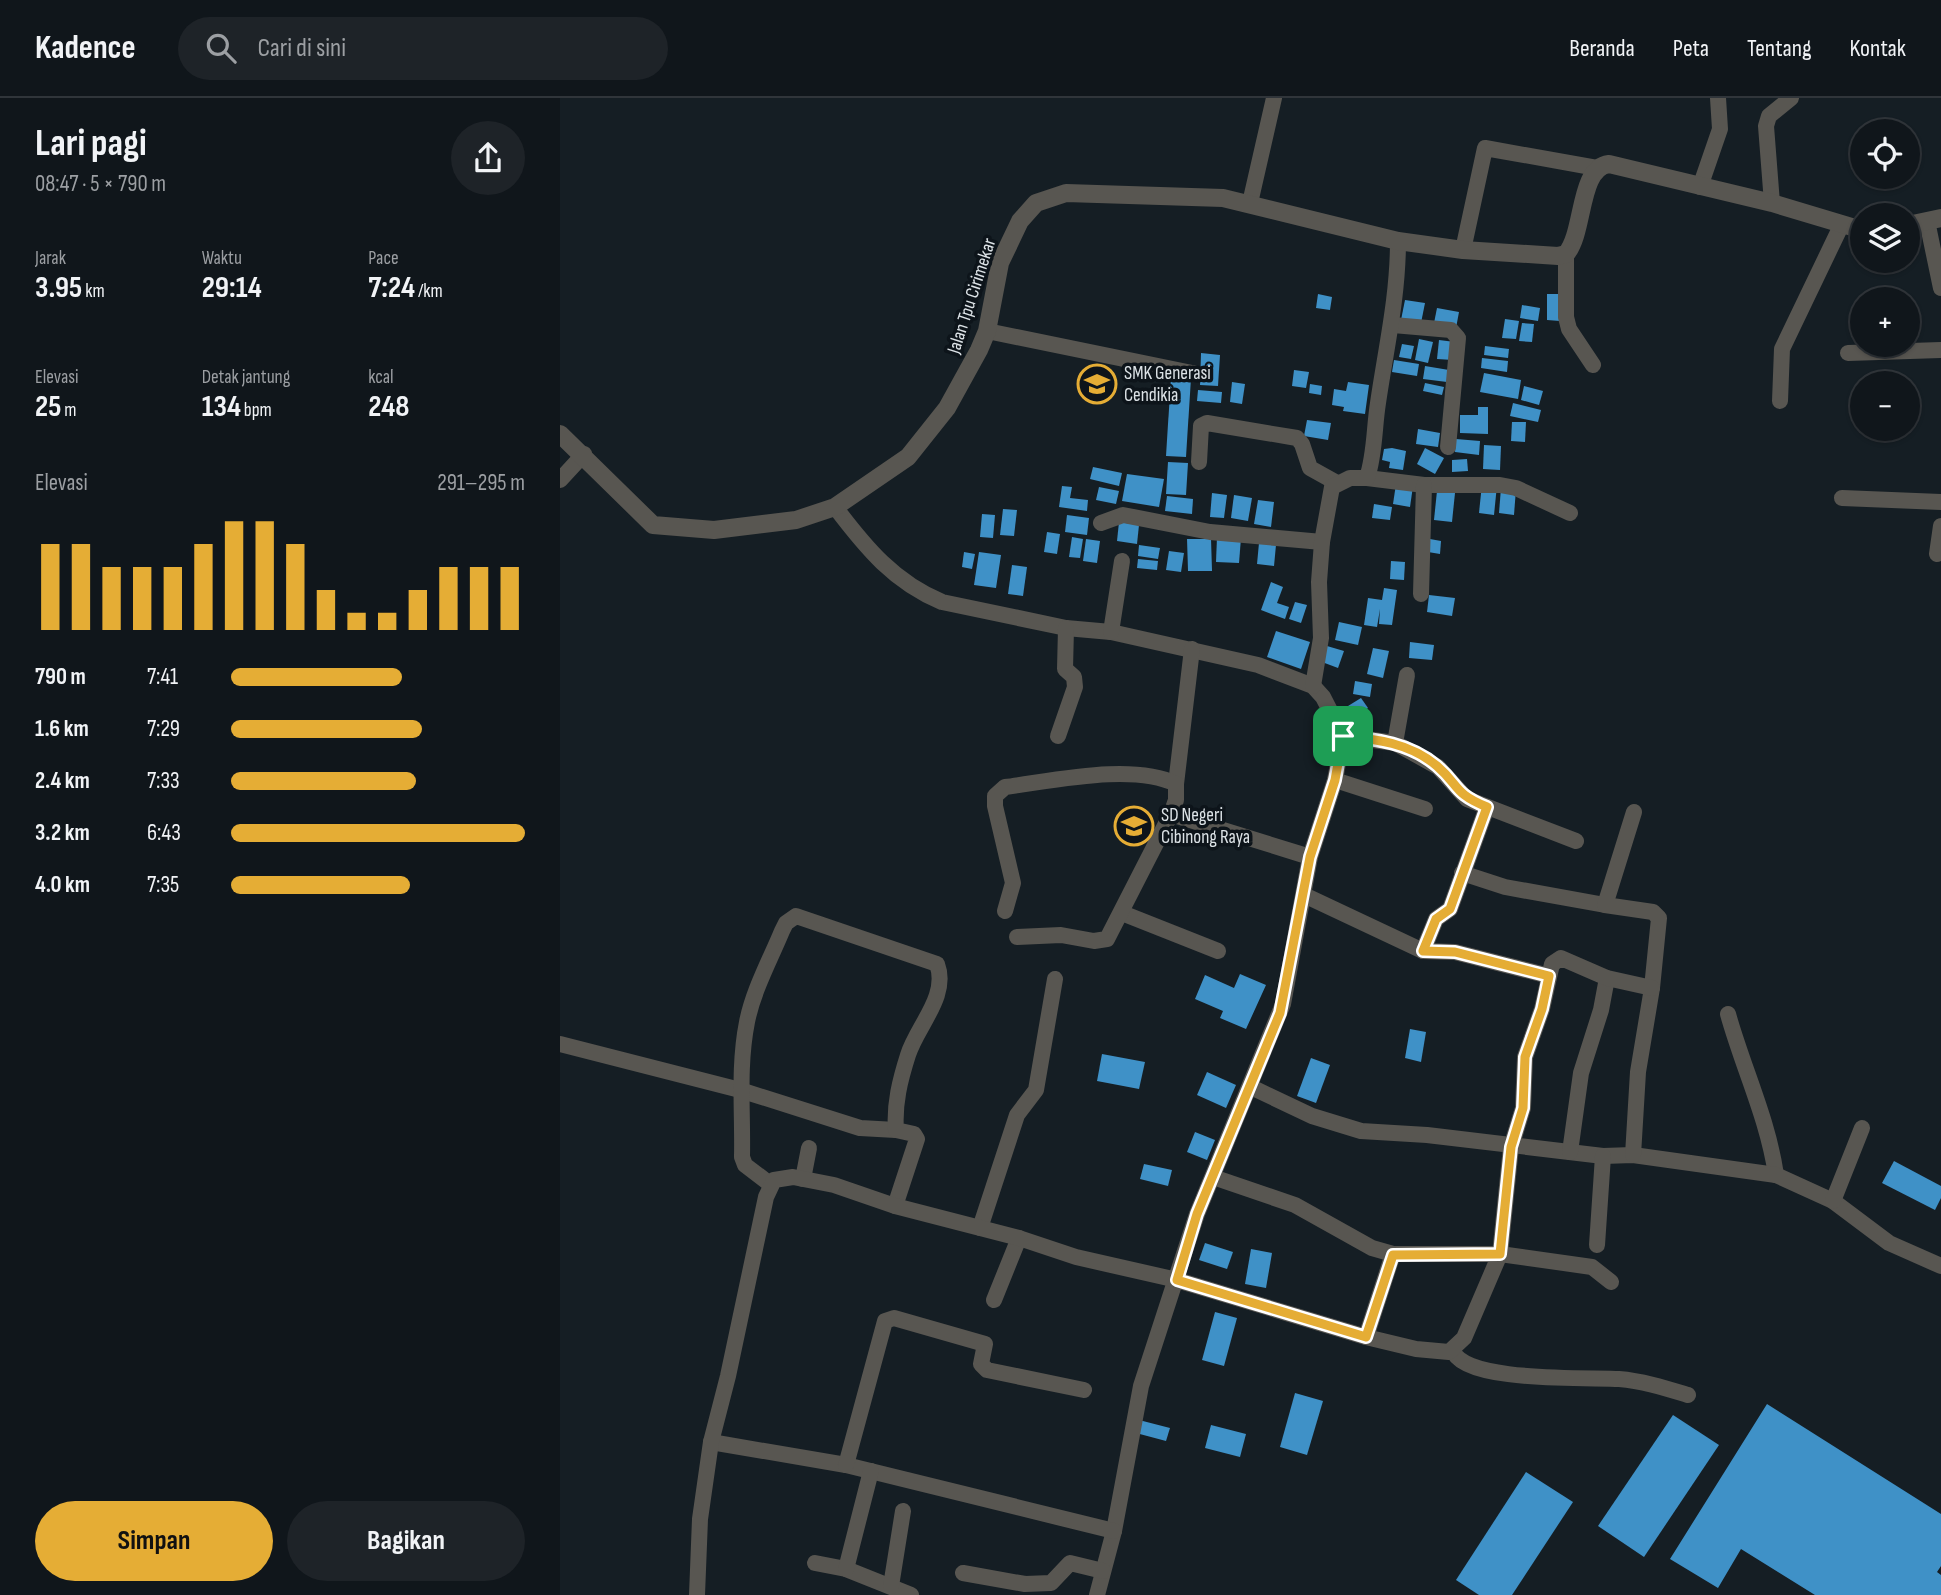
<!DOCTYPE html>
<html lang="id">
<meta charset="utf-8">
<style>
:root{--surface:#10161b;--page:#1e2328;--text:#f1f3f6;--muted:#9c9fa3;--line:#30353a;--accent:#e5ad35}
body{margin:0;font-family:"Sofia Sans Condensed",sans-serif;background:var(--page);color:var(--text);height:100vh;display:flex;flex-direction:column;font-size:26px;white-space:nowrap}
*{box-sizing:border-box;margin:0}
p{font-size:23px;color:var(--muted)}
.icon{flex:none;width:38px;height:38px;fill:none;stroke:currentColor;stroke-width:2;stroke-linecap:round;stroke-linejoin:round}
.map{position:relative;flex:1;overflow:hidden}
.details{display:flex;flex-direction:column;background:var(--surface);width:560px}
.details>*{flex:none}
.buttons{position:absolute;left:1290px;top:21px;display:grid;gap:14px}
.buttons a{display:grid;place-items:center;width:70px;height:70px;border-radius:50%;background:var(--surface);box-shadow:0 2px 5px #0004,0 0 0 2px var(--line);font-size:35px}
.pin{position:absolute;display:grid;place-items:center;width:60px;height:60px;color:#fff;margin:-30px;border-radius:14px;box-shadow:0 4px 10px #0006}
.round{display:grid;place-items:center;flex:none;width:74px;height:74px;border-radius:37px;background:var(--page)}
.head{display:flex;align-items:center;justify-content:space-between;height:119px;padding:0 35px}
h1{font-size:38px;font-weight:700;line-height:52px}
.stats{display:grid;grid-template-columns:repeat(3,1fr);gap:10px;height:119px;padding:7px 35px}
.stats div{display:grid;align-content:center}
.stats b{font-size:30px;font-weight:700}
.stats small{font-size:19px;font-weight:400}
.stats p{font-size:19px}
.chart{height:196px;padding:14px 35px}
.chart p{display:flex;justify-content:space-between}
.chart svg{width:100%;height:126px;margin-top:7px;stroke:var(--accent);stroke-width:6}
.cta{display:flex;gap:14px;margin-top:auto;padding:14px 35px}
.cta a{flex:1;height:80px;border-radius:42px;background:var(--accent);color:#111;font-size:28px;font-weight:700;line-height:80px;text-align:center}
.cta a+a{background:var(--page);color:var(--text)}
ul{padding:0 35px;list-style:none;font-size:23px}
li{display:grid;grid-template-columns:112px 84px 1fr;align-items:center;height:52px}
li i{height:18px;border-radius:9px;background:var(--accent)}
header{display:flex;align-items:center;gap:42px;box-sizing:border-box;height:98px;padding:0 35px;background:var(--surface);border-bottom:2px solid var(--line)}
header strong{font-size:33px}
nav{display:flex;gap:38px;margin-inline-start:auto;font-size:24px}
.search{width:490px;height:63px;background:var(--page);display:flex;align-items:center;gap:18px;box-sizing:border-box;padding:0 24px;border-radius:38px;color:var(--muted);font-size:26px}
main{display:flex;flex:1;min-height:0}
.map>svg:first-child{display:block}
.building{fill:#3f91c7}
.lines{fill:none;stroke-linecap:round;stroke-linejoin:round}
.minor{stroke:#585651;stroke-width:16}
.tertiary{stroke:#585651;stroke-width:18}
.route-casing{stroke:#fff;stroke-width:14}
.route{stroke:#e5ad35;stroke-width:9}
.labels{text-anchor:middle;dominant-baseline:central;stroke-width:7;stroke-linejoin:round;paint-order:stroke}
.street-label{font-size:19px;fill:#dde3e7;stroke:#0d141a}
.poi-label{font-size:19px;fill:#dde3e7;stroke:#0d141a;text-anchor:start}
</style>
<header>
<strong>Kadence</strong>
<div class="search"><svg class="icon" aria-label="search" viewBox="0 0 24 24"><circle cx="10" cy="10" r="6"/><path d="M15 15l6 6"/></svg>Cari di sini</div>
<nav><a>Beranda</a><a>Peta</a><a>Tentang</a><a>Kontak</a></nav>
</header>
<main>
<section class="details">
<div class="head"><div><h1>Lari pagi</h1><p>08:47 · 5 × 790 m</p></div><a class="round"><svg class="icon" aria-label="share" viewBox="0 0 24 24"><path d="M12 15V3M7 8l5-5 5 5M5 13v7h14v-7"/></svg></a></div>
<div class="stats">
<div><p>Jarak</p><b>3.95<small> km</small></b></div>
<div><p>Waktu</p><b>29:14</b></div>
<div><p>Pace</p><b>7:24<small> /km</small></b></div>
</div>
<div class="stats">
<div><p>Elevasi</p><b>25<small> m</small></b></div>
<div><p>Detak jantung</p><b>134<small> bpm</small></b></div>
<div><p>kcal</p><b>248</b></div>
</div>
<div class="chart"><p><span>Elevasi</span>291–295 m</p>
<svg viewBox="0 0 160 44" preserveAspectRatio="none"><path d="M5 44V14M15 44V14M25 44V22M35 44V22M45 44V22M55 44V14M65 44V6M75 44V6M85 44V14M95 44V30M105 44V38M115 44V38M125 44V30M135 44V22M145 44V22M155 44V22"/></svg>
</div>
<ul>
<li><b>790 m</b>7:41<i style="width:58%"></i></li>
<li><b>1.6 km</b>7:29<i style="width:65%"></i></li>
<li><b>2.4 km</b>7:33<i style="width:63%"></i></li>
<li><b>3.2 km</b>6:43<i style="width:100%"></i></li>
<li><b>4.0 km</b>7:35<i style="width:61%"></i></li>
</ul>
<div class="cta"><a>Simpan</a><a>Bagikan</a></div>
</section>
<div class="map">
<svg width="1381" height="1497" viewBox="0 0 1381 1497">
<rect width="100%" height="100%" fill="#151e24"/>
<g class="building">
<polygon points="758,196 772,199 770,212 756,210"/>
<polygon points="987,196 1001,196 1000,223 987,222"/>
<polygon points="845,202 865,205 861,225 841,222"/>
<polygon points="962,207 980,210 978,223 960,220"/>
<polygon points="877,210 899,214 896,230 874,225"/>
<polygon points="945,221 959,223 956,241 942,240"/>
<polygon points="962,225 974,226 972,244 959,243"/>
<polygon points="859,241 873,244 868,265 855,262"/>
<polygon points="879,242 895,244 893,262 877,261"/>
<polygon points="842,246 854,248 851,261 839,259"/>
<polygon points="925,248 949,251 948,260 924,257"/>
<polygon points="641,255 660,257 658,288 640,287"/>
<polygon points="922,260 948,263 947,274 921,270"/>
<polygon points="834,262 859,266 857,278 832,274"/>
<polygon points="865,268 889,272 887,284 863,281"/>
<polygon points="734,272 749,274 746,290 732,288"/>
<polygon points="924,275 961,282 958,301 920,294"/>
<polygon points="611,279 631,280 626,359 606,358"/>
<polygon points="672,284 685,286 682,306 670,304"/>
<polygon points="788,284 809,287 805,316 783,313 784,309 772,307 774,291 786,293"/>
<polygon points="865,285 884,289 882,297 863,293"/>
<polygon points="750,286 762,288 761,297 749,295"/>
<polygon points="964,288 983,293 979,307 961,302"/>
<polygon points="638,292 662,294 661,305 637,303"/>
<polygon points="953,305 981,312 978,324 950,318"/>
<polygon points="918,309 928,309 928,336 900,335 900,317 918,317"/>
<polygon points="747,322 771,325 768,342 744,338"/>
<polygon points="952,324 966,324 965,344 951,343"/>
<polygon points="858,331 880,335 878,349 856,346"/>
<polygon points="896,341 920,343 919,357 895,354"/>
<polygon points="924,347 941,348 940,372 923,371"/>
<polygon points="832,350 846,353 843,372 829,370 830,364 822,362 824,351"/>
<polygon points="865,350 884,360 875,376 857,366"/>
<polygon points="907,361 908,373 892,374 892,362"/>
<polygon points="608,364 628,365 626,397 606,396"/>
<polygon points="533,369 562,375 559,388 530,381"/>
<polygon points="567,376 604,381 599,409 562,403"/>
<polygon points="836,386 853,388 850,409 833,406"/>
<polygon points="922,386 937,387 934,417 919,415"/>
<polygon points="502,388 512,389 510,400 528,402 527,413 499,409"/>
<polygon points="539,389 559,393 556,406 536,402"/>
<polygon points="941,390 956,391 954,417 939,415"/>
<polygon points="877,393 895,395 892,424 874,422"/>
<polygon points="652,395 667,397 664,420 650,419"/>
<polygon points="674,397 692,400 688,423 671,420"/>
<polygon points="607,398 633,401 632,416 605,413"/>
<polygon points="698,402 714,404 711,429 694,426"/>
<polygon points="814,406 832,409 830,422 812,420"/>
<polygon points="443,411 457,412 454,438 440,437"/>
<polygon points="422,416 435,417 433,440 420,439"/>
<polygon points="507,417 529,420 527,437 505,434"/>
<polygon points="559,424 579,427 577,446 557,443"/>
<polygon points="487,434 500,436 497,456 484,454"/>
<polygon points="512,439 523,441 520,460 509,459"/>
<polygon points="657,439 681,440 679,465 656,464"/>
<polygon points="526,441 540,443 537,465 523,463"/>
<polygon points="627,441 651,441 652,473 628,473"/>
<polygon points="870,441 881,443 880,456 868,454"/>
<polygon points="699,445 716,447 714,468 697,466"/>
<polygon points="579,447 600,450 598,461 578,458"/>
<polygon points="609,453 624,455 621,474 606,472"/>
<polygon points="404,454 415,456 412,471 402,469"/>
<polygon points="419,454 441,457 436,490 414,487"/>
<polygon points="578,461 598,463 597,472 577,470"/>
<polygon points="831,463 845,464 844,482 830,481"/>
<polygon points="452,467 467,469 463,498 448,496"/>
<polygon points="711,484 723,489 717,505 729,509 725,521 701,512"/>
<polygon points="824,490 837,492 832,527 819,526 820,511 817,529 804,527 808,500 822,502"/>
<polygon points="869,497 895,500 892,518 867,514"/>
<polygon points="735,504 747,507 741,525 729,521"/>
<polygon points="779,524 802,529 798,547 775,542"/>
<polygon points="716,533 750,544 741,571 707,559"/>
<polygon points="850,544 874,547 872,562 849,560"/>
<polygon points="767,548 784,553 778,570 762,564"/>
<polygon points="813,550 829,553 823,580 807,576"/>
<polygon points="795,583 812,586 810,599 793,596"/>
<polygon points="801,600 808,610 795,618 788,608"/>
<polygon points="680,876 706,887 686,931 660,920 663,913 635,901 645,877 674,890"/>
<polygon points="850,931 866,934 861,964 845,960"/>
<polygon points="542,956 585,964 579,991 537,983"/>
<polygon points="751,960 770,967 756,1005 737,998"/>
<polygon points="647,974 676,987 666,1010 637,997"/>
<polygon points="635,1034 655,1042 647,1062 627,1054"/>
<polygon points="1334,1063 1381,1088 1381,1100 1375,1112 1322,1085"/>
<polygon points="584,1066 612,1072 608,1088 580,1081"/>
<polygon points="645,1145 673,1154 667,1171 639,1162"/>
<polygon points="691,1151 712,1155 706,1190 685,1186"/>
<polygon points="655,1214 677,1220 664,1268 642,1262"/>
<polygon points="735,1295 763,1303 747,1357 720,1349"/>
<polygon points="1207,1306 1381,1416 1381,1468 1377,1474 1381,1477 1381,1497 1255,1497 1181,1451 1158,1490 1110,1461"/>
<polygon points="1113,1317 1159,1347 1084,1459 1038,1428"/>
<polygon points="579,1322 610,1330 606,1343 576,1335"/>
<polygon points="651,1327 686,1336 680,1359 645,1350"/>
<polygon points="966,1374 1013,1404 952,1497 919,1497 896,1482"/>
</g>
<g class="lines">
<g class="minor">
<polyline points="1140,89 1160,31 1158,0"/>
<polyline points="690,105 714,0"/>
<polyline points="1212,105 1206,28 1209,18 1231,0"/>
<polyline points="1367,123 1381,190"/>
<polyline points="903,152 925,50 1037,70"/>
<polyline points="1006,156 1006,219 1009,231 1033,267"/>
<polyline points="833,227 891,232 898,240 888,349"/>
<polyline points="427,233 637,276"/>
<polyline points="1288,255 1381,252"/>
<polyline points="1220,303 1222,251 1281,128"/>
<polyline points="639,364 641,328 647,325 737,340 742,346 750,370 777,385"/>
<polyline points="807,380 864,387 940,387 956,390 1010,415"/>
<polyline points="0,382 24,356"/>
<polyline points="1282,400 1381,404"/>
<path d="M275 409C306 450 334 484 382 504L506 530 551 534 698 567 753 588 763 599 783 638 775 682 750 759 723 906 637 1116 581 1288 554 1433 537 1497"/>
<polyline points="541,425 563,417 650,434 762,444"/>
<polyline points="1377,456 1381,428"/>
<polyline points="861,496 864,387"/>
<polyline points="551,534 562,463"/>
<path d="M753 588 761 540 759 484 762 444 772 389 790 380H807C815 356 814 330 818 305 826 250 838 199 838 143"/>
<polyline points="498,638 515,589 514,579 505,571 506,530"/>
<polyline points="783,638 835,645 878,669 907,701 1016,743"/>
<polyline points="835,645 847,577"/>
<polyline points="775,682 865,711"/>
<polyline points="616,686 632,551"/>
<polyline points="902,775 945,789 1045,807"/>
<polyline points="744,797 863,853 895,854 989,878"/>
<path d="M445 813 453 785 435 708V698L445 689C493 683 572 665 616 686V702L611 716 750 759"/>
<polyline points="562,815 658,853"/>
<polyline points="457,839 501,837 534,843 547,841 611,716"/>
<polyline points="863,853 876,821 890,811 927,709"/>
<path d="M1168 916C1183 970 1208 1021 1216 1077"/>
<polyline points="0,946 180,992 300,1030 336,1032"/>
<polyline points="691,989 752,1018 801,1033 867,1037 1043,1058 1073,1057 1216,1077 1273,1103 1329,1145 1381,1168"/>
<polyline points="1010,1054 1021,975 1041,912 1047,880"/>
<polyline points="1073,1057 1078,974 1092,890 1099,820 1093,814 1045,807 1074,714"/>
<polyline points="653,1079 735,1107 812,1150 833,1156 940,1156 1032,1169 1051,1184"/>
<polyline points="243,1081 249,1050"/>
<path d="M210 1086 185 1067 182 1059C183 1014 178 969 187 924 193 893 210 862 222 833L226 825 236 818 377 866C389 898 357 928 348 957 340 982 334 1006 336 1032L354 1036 357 1041 335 1108"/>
<polyline points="1273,1103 1302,1030"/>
<polyline points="420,1130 457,1017 476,992 495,881"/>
<polyline points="1037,1147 1043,1058"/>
<polyline points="434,1202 459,1140"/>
<polyline points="806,1239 833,1156"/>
<path d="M893 1252C901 1285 1031 1279 1059 1281 1083 1283 1105 1290 1128 1297"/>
<polyline points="151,1344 286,1367 554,1433"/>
<polyline points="286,1367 325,1223 334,1220 425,1246 421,1266 427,1272 524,1292"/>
<polyline points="255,1465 286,1471 351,1497"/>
<polyline points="286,1471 311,1373"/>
<polyline points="403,1475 465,1486 491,1485 510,1465 543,1473"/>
<polyline points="331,1488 343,1413"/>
<polyline points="137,1497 140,1421 151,1344 168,1278 206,1099 214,1082 233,1079 274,1087 335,1108 459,1140 516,1159 617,1182 806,1239 856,1251 889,1254 904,1240 940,1156 951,1049 963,1010 965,959 982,911 992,866 1001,860 1047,880 1092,890"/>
</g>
<g class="tertiary">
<polyline points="1348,127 1381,120"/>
<path d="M0 336 93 427 154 432 236 422 275 409 348 359 387 310 419 252 427 233 440 165 460 123 476 105 506 95 663 100 838 143 903 152 998 158 1006 156C1025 134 1018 70 1049 66L1212 105 1302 132"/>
</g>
</g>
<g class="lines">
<defs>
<path id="route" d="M783 638C816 641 850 645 877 668 900 688 893 695 927 709L890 811 876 821 863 853 895 854 989 878 982 911 965 959 963 1010 951 1049 940 1156 833 1157 806 1239 617 1182 637 1116 720 915 750 759 775 682Z"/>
</defs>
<use href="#route" class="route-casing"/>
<use href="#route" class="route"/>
</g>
<defs>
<symbol id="school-ring" viewBox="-11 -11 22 22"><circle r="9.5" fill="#0d141a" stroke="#e5ad35" stroke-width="1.5"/><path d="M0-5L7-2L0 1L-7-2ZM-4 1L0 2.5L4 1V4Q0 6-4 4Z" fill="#e5ad35"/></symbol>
</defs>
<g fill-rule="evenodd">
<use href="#school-ring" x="515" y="264" width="44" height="44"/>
<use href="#school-ring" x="552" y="706" width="44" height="44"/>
</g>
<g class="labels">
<g class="street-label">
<text transform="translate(412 198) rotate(-72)">Jalan Tpu Cirimekar</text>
</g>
<g class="poi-label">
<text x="564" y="275">SMK Generasi<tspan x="564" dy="22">Cendikia</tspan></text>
<text x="601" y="717">SD Negeri<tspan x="601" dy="22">Cibinong Raya</tspan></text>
</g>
</g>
</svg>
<div class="buttons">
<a><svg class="icon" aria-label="locate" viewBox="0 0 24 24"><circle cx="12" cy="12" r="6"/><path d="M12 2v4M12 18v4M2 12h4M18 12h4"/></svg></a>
<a><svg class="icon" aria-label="layers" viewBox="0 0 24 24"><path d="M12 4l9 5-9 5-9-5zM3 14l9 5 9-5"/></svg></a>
<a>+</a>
<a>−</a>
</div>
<div class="pin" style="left:783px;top:638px;background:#1e9e55"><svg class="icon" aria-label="arrive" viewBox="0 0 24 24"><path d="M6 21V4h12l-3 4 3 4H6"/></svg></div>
</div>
</main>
